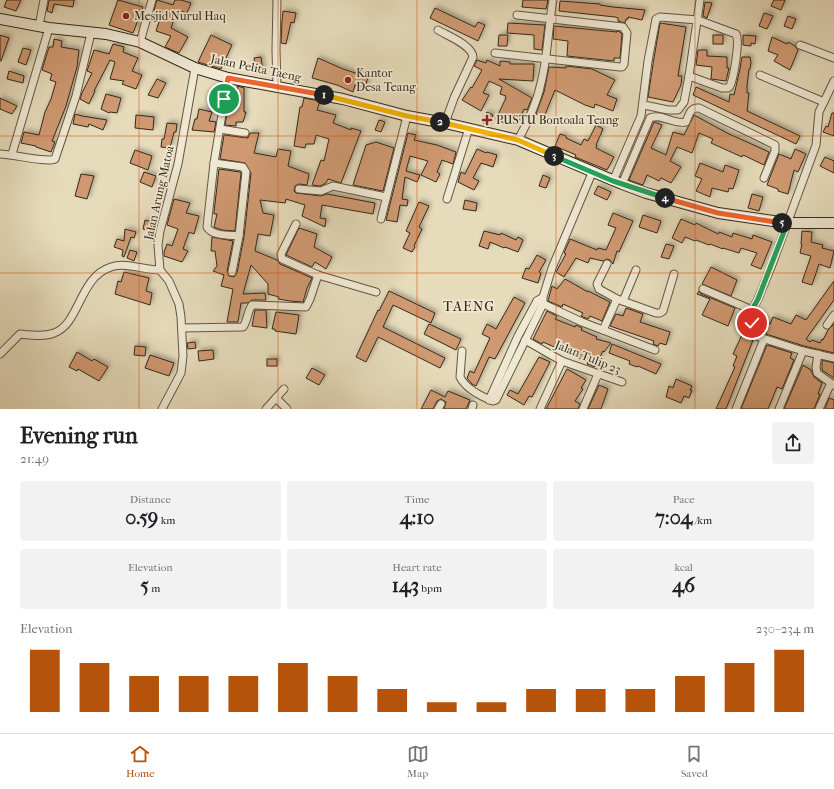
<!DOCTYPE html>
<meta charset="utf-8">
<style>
:root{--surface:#fff;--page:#f2f2f2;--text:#202124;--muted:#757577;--line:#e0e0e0;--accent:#b45309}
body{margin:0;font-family:"IM FELL French Canon",serif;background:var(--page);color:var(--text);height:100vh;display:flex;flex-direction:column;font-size:15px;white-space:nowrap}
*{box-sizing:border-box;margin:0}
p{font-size:13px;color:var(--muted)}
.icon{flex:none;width:22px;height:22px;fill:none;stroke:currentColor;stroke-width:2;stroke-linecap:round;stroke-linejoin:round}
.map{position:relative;height:409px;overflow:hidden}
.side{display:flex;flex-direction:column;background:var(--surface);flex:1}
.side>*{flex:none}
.pin{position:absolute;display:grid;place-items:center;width:34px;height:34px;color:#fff;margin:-17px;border:2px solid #fff;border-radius:50%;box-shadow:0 1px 4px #0007}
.km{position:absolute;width:20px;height:20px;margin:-10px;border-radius:50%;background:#222;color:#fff;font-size:11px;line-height:20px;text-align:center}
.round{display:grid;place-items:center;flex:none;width:42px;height:42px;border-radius:4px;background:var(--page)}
.head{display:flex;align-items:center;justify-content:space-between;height:68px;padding:0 20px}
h1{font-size:22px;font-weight:700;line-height:30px}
.figures{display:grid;grid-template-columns:repeat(3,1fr);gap:6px;height:68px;padding:4px 20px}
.figures div{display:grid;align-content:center;border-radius:4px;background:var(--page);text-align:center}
.figures b{font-size:20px;font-weight:700}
.figures small{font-size:11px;font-weight:400}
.figures p{font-size:11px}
.chart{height:112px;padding:8px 20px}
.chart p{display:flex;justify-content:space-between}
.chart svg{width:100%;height:72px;margin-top:4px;stroke:var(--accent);stroke-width:6}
.tab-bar{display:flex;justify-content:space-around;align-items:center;height:56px;border-top:1px solid var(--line);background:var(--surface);font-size:11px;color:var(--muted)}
.tab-bar a{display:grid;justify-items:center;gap:2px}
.tab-bar .selected{color:var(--accent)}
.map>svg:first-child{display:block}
.building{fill:#cf9971;stroke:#342919;filter:url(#shadow)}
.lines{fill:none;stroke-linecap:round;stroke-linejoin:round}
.street-casing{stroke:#605642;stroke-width:9}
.secondary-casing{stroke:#342919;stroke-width:12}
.street{stroke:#efe8d3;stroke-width:7}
.secondary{stroke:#efe8d3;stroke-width:10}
.split-1-casing{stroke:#fff;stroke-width:8}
.split-2-casing{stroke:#fff;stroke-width:8}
.split-3-casing{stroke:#fff;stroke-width:8}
.split-4-casing{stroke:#fff;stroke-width:8}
.split-5-casing{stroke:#fff;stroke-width:8}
.split-6-casing{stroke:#fff;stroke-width:8}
.split-1{stroke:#f0652b;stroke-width:5}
.split-2{stroke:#f5b400;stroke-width:5}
.split-3{stroke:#f5b400;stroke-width:5}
.split-4{stroke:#22a559;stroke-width:5}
.split-5{stroke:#f0652b;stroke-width:5}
.split-6{stroke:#22a559;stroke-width:5}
.grid{fill:none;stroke:#cd520e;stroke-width:1;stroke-opacity:0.55}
.poi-dot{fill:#8f2418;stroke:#efe8d3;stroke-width:1.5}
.labels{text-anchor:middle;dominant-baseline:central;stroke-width:3.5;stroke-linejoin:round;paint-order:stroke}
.poi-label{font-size:12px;fill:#342919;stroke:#efe8d3;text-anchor:start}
.street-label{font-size:12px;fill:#342919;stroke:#efe8d3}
.quarter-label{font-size:14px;letter-spacing:1px;fill:#342919;stroke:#efe8d3}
</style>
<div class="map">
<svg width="834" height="409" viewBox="0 0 834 409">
<defs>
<filter id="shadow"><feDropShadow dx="2.5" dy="-2.5" stdDeviation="2" flood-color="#0004"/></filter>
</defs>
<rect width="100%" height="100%" fill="#e6dbbb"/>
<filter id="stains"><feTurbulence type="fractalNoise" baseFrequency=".005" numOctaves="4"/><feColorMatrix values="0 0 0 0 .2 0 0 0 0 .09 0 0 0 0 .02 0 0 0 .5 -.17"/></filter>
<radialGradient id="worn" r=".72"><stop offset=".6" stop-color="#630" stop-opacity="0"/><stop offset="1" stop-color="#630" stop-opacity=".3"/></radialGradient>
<g class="building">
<polygon points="7,0 21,0 16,11 4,7"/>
<polygon points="49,0 74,0 73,7 54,4 52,13 47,11"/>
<polygon points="118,0 143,7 133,33 109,25"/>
<polygon points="157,0 173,5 175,0 181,0 191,3 187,13 177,10 171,28 188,37 179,53 165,47 171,36 156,31 162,13 154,10"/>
<polygon points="523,0 548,0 546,9 522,7"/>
<polygon points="774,0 785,0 781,10 771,6"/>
<polygon points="560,1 600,4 600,5 613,7 645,10 642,20 628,17 628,19 626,19 625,23 618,21 618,18 615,17 559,11"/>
<polygon points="705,2 712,3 707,18 703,16"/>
<polygon points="435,8 475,27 478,22 485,25 478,41 430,18"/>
<polygon points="283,11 296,13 294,23 291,22 286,44 281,43 282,21"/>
<polygon points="764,13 773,16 767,29 759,26"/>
<polygon points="788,16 796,19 792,29 784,26"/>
<polygon points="508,23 545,25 542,50 534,49 534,35 507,33"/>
<polygon points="660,23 686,27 678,76 682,76 681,85 673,102 648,97 654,58"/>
<polygon points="554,26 617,32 617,31 620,32 622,34 620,58 614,58 614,61 567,56 568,41 553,39"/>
<polygon points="0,35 9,38 1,61 0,61"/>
<polygon points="211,35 232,45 221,69 198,62"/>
<polygon points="499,35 508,35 507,46 498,46"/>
<rect x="713" y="35" width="10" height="9"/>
<polygon points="743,35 756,36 755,44 751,43 751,46 743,45"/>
<polygon points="772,37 787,44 788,42 795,46 798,50 790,70 774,61 778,55 768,51"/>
<polygon points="54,39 62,41 61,47 79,50 77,67 66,106 52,141 55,142 51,152 36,147 36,146 21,143 24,132 39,135 45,112 51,99 56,82 50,80 52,74 42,70 49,47 53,47"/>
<polygon points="113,44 124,47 123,52 138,58 132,71 142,75 136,89 122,84 124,81 110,79 115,62 110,60 94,91 95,91 89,104 80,99 82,93 92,73 87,71 94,50 109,54"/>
<polygon points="23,48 31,50 26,65 18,62"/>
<polygon points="698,50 707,50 707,56 727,57 727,68 729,68 726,81 711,79 712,67 696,65"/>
<polygon points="261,57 263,72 256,73 254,58"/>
<polygon points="742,57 750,57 751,62 750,69 749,69 747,85 747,93 749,93 747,111 800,136 796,144 693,95 696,87 729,102 730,94 734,95 740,69"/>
<polygon points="318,58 343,69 368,77 365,88 355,85 353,92 337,85 312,78"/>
<polygon points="477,60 486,63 487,60 500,66 500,61 510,62 510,64 534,64 533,81 499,79 532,98 527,110 524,109 517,125 505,120 504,123 496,119 506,98 505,98 506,96 500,94 502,87 489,81 483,93 489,95 481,111 462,100 471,87 472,88 482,70 474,66"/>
<polygon points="566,66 592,69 615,80 607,95 617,99 613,111 595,104 594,108 585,105 555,90 544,117 536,114 544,92 549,67 566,68"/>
<polygon points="9,71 24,76 23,83 7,79"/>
<polygon points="157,79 166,83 158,98 148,95"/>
<polygon points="238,86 244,88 244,112 246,112 243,122 236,122 236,126 225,125 231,89 237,90"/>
<polygon points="106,94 121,98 117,113 110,112 109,113 101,109"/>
<polygon points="0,98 17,106 12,114 0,109"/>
<polygon points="304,98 320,101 317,110 336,115 333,123 351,130 351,128 361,131 341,183 328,179 326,183 320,186 312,185 321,160 324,161 329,139 316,135 314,144 306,144 305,148 294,146 300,107 302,107"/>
<polygon points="199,109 212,112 209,121 216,122 214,132 192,130 195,119 197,119"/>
<polygon points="487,112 493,115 488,125 482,122"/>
<polygon points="832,113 834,113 834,136 823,132 826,126 828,127"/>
<polygon points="75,114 82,116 107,120 103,130 89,124 88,127 73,124"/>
<polygon points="136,115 154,117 153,130 135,128"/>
<polygon points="694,115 727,133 769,152 764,165 743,155 742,157 711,143 713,139 699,133 692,153 677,147 670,161 681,167 671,183 661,178 659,181 647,175 643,185 629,180 654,122 662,125 651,148 666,155 673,132 684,135"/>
<polygon points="379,120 385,122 381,132 375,130"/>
<polygon points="167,123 177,124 176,132 174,132 170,148 161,147 162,139 164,139"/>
<polygon points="596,125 603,129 596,145 597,145 596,148 614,157 607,170 575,157 576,155 555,146 560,134 566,136 566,138 581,145 584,139 588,141"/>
<polygon points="250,133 259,133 254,153 276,157 278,149 291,151 288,166 309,174 307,185 299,184 295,186 294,191 296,193 321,196 327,194 375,203 373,214 322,205 320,218 326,219 325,227 302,216 305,205 286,199 285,203 260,200 263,213 274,215 270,236 258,234 255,251 277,260 280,264 312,278 307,288 303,302 290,301 278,299 279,297 268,294 268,284 251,265 243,294 265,293 266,300 252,300 248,303 241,303 238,322 227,322 233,289 221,286 224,275 213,271 217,266 215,251 211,251 212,237 233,241 227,271 229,276 234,277 237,273 244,237 251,173 245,163 220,159 224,135 248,138"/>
<polygon points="408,133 416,135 414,140 437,145 456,152 453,164 442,160 437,172 440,174 436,182 421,175 428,161 410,156 406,171 420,175 417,182 405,177 402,199 408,200 407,206 400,205 397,222 386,220"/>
<polygon points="376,142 394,148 383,191 353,185 366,145"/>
<polygon points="477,149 486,153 487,152 497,155 493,167 481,163 473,178 479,181 474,190 458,182 461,172 465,174"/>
<polygon points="795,149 806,154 798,172 794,170 788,194 778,191 778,189 767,185 779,154 791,159"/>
<polygon points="135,150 152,156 148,170 130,163"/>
<polygon points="825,157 834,161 834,173 820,166"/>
<polygon points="700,163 723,172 725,165 739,170 733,189 729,188 728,192 712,188 710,197 696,191 702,179 695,176"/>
<polygon points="219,169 240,172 241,173 235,231 222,230 214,227 217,214 214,214 214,212"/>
<polygon points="144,172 156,176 152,187 140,182"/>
<polygon points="81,174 94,176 87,199 75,196"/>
<polygon points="543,175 550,178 546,188 539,186"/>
<polygon points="598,186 611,192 607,200 594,194"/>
<polygon points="752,194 763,197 759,211 748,208"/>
<polygon points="174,199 190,203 186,213 199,216 194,234 189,232 183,249 188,251 182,262 164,256 164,252 167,244 172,246 178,229 167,225"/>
<polygon points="465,200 477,203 476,211 463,209"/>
<polygon points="419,202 429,206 419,227 422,229 414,246 415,247 412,252 403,248 410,233 406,231"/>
<polygon points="613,213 633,221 619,252 617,251 613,264 610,260 607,259 603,261 590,258 588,263 576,258 564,277 556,272 566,254 564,253 570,239 597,250 598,248 606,250 616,228 608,225"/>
<polygon points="643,215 661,221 657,233 639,227"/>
<polygon points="681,219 695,225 696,223 718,234 719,232 732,237 733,233 752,239 753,235 772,242 761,269 751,265 757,253 741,248 739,253 723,248 723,249 710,244 709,245 696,240 695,241 685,237 682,243 672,238"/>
<polygon points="145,220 152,222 150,231 143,229"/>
<polygon points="299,228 317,234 314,247 332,257 326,269 315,262 312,267 286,255"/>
<polygon points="125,229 136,232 134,238 131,237 124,257 122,256 123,250 114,247 117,239 124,241"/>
<polygon points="484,231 500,235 501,233 516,240 518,237 523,240 518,252 505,247 504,248 490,242 488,249 479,246"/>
<polygon points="802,231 812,232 811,242 823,245 822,248 834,251 830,268 819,264 812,285 802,282 811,256 800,253 802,244 801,244"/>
<polygon points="666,244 674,246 669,259 661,257"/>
<polygon points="130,250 137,252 134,261 127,258"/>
<polygon points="537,255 546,260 539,272 541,273 538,283 522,278 526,268 529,269"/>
<polygon points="711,267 737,280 731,296 702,284"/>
<polygon points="124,272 149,278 146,291 152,293 150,305 115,294 118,281 121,282"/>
<polygon points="565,279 588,292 588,291 610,302 602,321 590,316 588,319 581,316 583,313 563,304 562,307 548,301 552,286 557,289"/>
<polygon points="834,281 834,300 806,339 810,342 812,340 820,343 822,339 823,340 828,330 834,324 834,353 804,346 766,334 767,331 759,328 762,320 770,324 773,317 791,324 796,315 806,320"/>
<polygon points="389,291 435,313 431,323 393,305 383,327 445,358 440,368 378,337 366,362 356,357 378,310 379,311"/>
<polygon points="699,291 701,294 735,308 728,326 702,315 710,299 697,294"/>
<polygon points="514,297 525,303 495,359 489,357 476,386 472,384 467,378 470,371 474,373 490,338 482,334 487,324 496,329"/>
<polygon points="626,308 643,314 640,322 670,332 666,345 660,343 658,346 653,344 654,341 610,326 616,314 623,316"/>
<polygon points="255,310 266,310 267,328 252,326"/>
<polygon points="547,311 557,316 555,319 575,327 576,325 582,328 581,330 597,337 596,339 611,343 604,352 603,351 595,367 587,364 588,362 543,342 542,344 533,339"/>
<polygon points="276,312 299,315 296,334 275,331 275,329 272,329"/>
<polygon points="429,324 461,339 456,350 424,334"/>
<polygon points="742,335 753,340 726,409 716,409 735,367 733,366 737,356 733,354"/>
<polygon points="195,342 196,348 188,349 187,343"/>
<polygon points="612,344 661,364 656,374 638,366 637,367 629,364 630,361 609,353"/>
<polygon points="767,345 792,353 790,358 794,360 782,389 777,387 768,409 741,409"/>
<polygon points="135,346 146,347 145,356 134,355"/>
<polygon points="213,350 214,359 199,361 198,351"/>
<polygon points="77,352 92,361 94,359 108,367 99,381 78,369 77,371 69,367"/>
<polygon points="150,355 174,363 169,376 145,368"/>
<polygon points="539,357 550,362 532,397 529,396 524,405 507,395 510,390 518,394"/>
<rect x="267" y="359" width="10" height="7"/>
<polygon points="822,360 834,363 834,378 822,370"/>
<polygon points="803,365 811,370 814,377 822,383 818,394 820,394 814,409 784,409"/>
<polygon points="312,368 325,375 319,385 306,378"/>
<polygon points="567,369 586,380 581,388 583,389 575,401 580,404 578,409 546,409"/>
<polygon points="676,379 692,386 690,390 692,390 689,398 684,396 681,403 666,397 669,386 673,388"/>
<polygon points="599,385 608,389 601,409 588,409"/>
<polygon points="431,390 445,397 448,391 470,400 466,409 444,409 446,402 441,399 437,401 433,409 421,409"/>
<polygon points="829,398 834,400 834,409 825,409"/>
</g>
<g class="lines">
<defs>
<g id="street">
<polyline points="39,26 44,0"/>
<path d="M438 30C448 36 472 45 473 57L454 98 445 123"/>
<polyline points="140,42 152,0"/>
<polyline points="800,45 834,58"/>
<polyline points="495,53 620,67 622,67 624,64 627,33 623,27 517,15"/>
<polyline points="760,75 824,102"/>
<polyline points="228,78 214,163 243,167 246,172 239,236 232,272"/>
<polyline points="834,81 819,112 816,145 773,262 758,299 752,310 752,323 753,331 759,337 803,351 834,358"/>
<polyline points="277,87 276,50 277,0"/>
<polyline points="644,105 668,110 678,110 684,102 689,76"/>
<polyline points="220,129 245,133"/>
<path d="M518 140C528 122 537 102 541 83 548 56 548 27 553 0"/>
<path d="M0 154C12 154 47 163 55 159L76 96 91 33"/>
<polyline points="12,154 49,28"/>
<path d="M214 163 207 227C212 236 229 235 239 236"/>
<path d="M613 181 641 116 648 61 656 19 660 17 698 20 736 34C740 41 734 77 730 86L728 88H722L689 76 700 0"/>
<path d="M622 184 650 118C662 113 673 125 686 122 689 115 690 107 699 108L775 145V151L764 178"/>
<polyline points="299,189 321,191 333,186 386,197"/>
<polyline points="447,199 469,128"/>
<polyline points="381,219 407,116"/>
<polyline points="296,224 281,254 282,259 318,275 376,292"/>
<polyline points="607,264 597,284 599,289 617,299 656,313 660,313 663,311 674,274"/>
<polyline points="703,289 752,310"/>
<polyline points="537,301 582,322 655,350"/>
<polyline points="623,301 636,270"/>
<polyline points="827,325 834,315"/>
<path d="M182 328 243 327C248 320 247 312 252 305H255L306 307 310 299 318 275"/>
<polyline points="603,330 617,299"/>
<polyline points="525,340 562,361 622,382"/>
<path d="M462 351 460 377C466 389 480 396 493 401L496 400 543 304V297L552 268 592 173"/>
<path d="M0 354 20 334C31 335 44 337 54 333 80 324 79 277 111 267 126 262 144 270 160 270"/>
<polyline points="818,354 816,367 817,373 831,383"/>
<polyline points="276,398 287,409"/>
<polyline points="489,400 518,336 537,301 540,299"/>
<polyline points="162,409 181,373 183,356 181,317 179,304 169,281 160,270 158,245 160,231 178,164 195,68"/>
<polyline points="266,409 284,389"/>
<polyline points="438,409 441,404"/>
<polyline points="472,409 473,405"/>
<polyline points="540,409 562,361"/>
<polyline points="583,409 598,374"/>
<polyline points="736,409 764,339"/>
<polyline points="779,409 803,351"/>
<polyline points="819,409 831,383 833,385"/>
</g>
<polyline id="secondary" points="0,19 49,28 106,34 140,42 195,68 228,78 343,99 407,116 445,123 518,140 622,184 646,193 718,213 787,223 834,223"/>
</defs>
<use href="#street" class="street-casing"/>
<use href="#secondary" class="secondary-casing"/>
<use href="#street" class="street"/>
<use href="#secondary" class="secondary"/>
</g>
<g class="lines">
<defs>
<polyline id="split-1" points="224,99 228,78 324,95"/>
<polyline id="split-2" points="324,95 407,116 440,122"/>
<polyline id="split-3" points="440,122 518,140 554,156"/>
<polyline id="split-4" points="554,156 613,181 665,198"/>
<polyline id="split-5" points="665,198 718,213 782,223"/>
<polyline id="split-6" points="752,323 752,310 758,299 787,224 782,223"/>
</defs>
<use href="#split-1" class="split-1-casing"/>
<use href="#split-2" class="split-2-casing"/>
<use href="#split-3" class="split-3-casing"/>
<use href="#split-4" class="split-4-casing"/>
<use href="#split-5" class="split-5-casing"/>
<use href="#split-6" class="split-6-casing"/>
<use href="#split-1" class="split-1"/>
<use href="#split-2" class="split-2"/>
<use href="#split-3" class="split-3"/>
<use href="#split-4" class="split-4"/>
<use href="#split-5" class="split-5"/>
<use href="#split-6" class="split-6"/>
</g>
<path class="grid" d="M139 0V409M278 0V409M417 0V409M556 0V409M695 0V409M0 136H834M0 273H834"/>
<g class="poi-dot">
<circle cx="126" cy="16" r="4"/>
<circle cx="348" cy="80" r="4"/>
<path d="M485 114h4v4h4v4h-4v4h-4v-4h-4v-4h4z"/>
</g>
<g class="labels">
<g class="poi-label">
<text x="134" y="16">Mesjid Nurul Haq</text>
<text x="356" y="73">Kantor<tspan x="356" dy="14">Desa Teang</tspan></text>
<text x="496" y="120">PUSTU Bontoala Teang</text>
</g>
<g class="street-label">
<text transform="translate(256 68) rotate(12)">Jalan Pelita Taeng</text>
<text transform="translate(159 193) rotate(-77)">Jalan Arung Matoa</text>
<text transform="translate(588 357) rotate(22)">Jalan Tulip 23</text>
</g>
<g class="quarter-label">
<text x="469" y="306">TAENG</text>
</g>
</g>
<rect width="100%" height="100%" filter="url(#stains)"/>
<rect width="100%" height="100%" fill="url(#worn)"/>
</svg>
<div class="pin" style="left:224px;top:99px;background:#1e9e55"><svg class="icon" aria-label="arrive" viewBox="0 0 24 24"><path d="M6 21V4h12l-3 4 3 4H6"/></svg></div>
<div class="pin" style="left:752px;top:323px;background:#d93025"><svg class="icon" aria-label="check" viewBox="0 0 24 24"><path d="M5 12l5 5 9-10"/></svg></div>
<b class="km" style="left:324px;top:95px">1</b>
<b class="km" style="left:440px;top:122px">2</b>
<b class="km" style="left:554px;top:156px">3</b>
<b class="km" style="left:665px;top:198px">4</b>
<b class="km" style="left:782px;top:223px">5</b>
</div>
<section class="side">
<div class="head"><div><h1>Evening run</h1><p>21:49</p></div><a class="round"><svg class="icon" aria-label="share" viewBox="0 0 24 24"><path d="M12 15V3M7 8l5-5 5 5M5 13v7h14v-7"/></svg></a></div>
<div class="figures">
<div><p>Distance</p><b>0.59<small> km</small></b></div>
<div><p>Time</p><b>4:10</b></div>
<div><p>Pace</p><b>7:04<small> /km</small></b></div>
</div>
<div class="figures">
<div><p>Elevation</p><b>5<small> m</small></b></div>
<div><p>Heart rate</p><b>143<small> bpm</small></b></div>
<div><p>kcal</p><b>46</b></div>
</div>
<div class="chart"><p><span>Elevation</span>230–234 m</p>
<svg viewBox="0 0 160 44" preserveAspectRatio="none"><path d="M5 44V6M15 44V14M25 44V22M35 44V22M45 44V22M55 44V14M65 44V22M75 44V30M85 44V38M95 44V38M105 44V30M115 44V30M125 44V30M135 44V22M145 44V14M155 44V6"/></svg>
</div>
</section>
<nav class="tab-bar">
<a class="selected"><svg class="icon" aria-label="home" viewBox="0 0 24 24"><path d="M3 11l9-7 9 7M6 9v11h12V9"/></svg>Home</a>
<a><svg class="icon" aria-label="map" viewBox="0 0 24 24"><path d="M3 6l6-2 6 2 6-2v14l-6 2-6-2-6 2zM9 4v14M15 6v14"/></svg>Map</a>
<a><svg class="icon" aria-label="saved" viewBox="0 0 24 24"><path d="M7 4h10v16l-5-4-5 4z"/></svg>Saved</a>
</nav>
